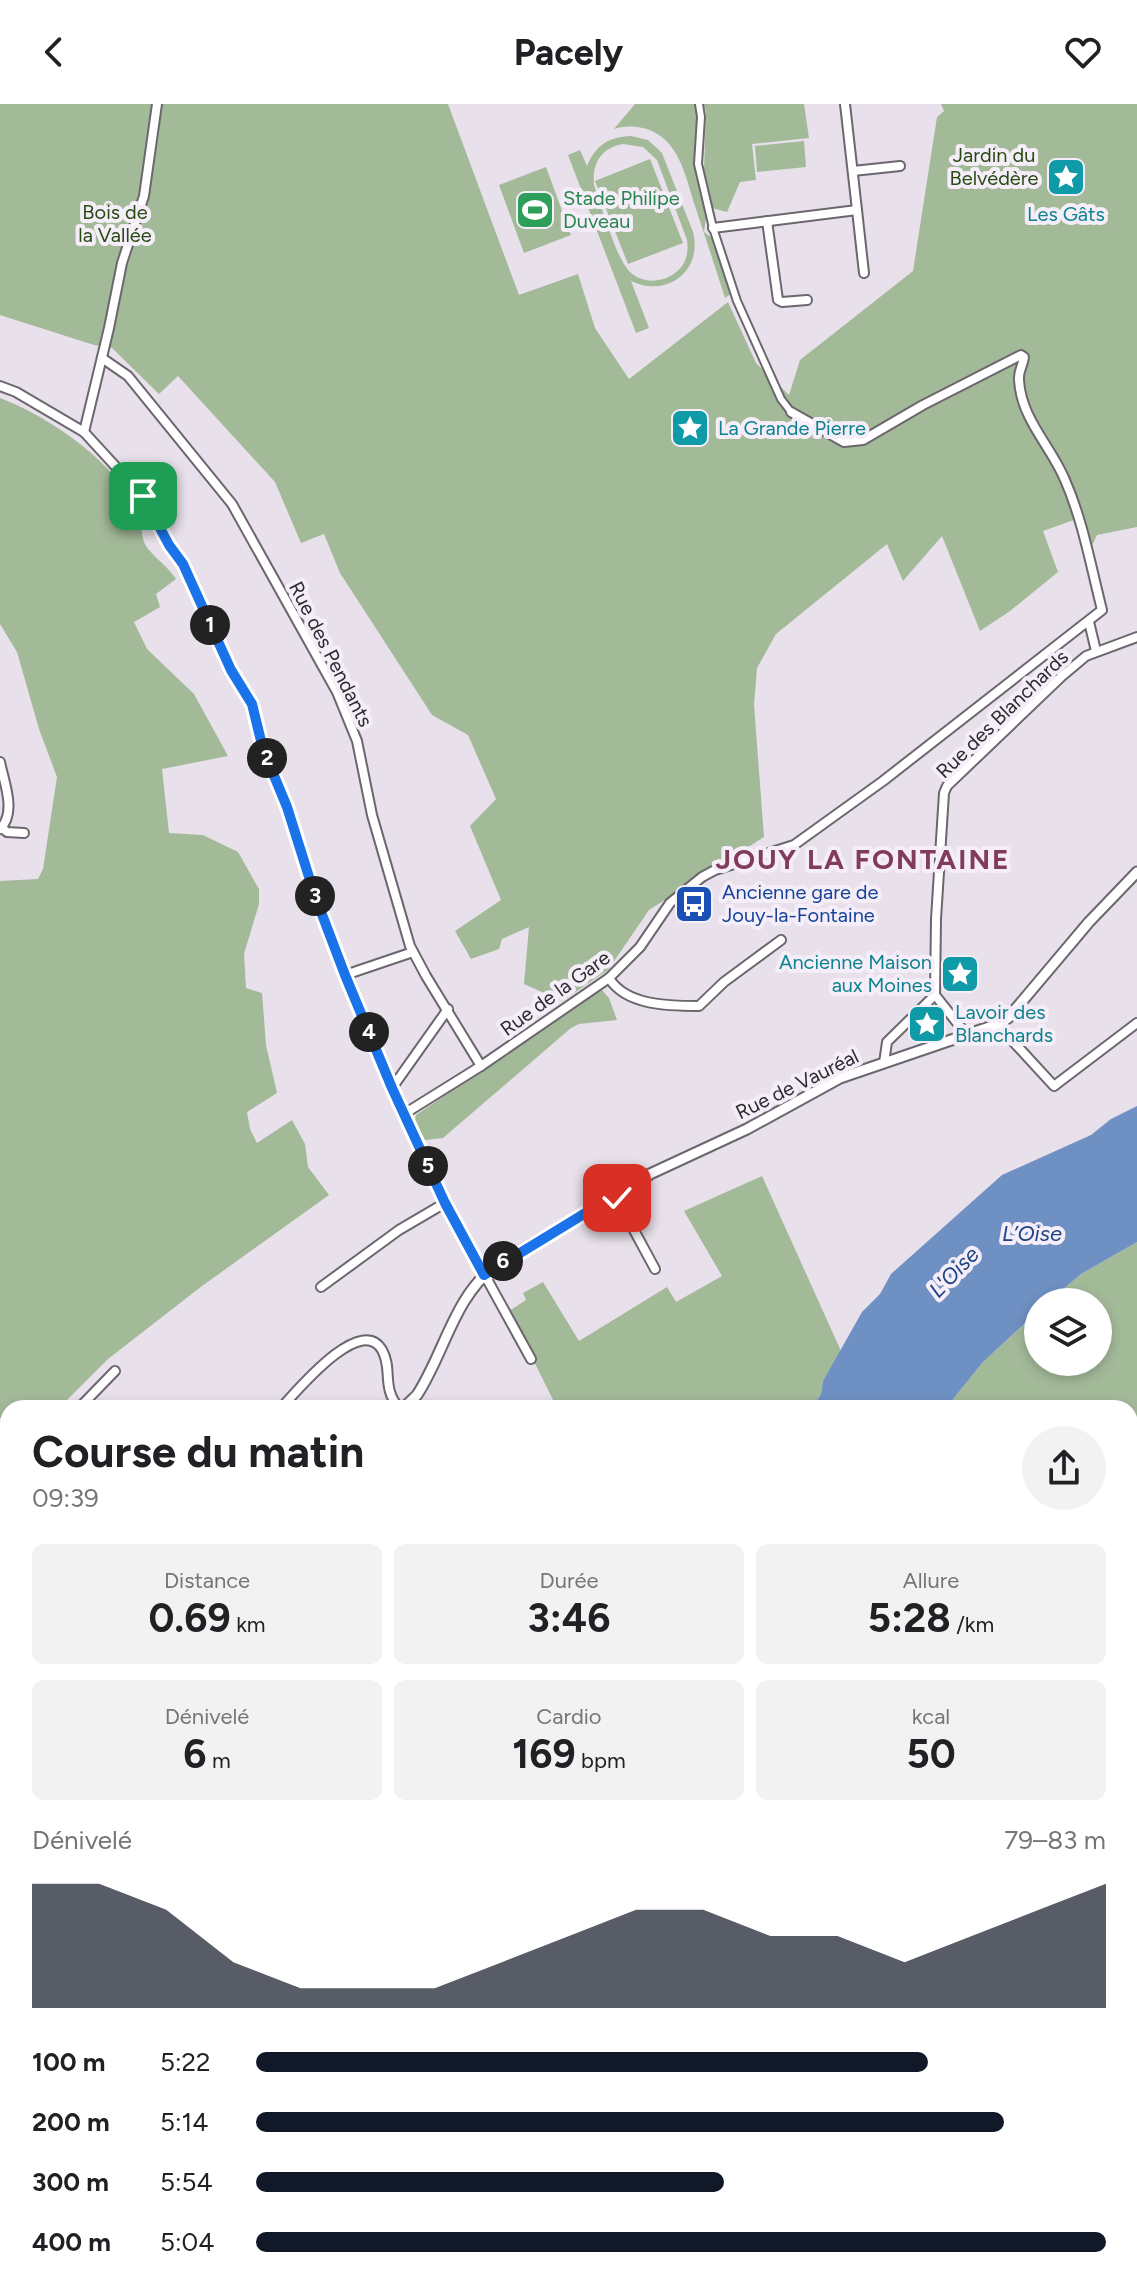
<!DOCTYPE html>
<html lang="fr">
<meta charset="utf-8">
<style>
:root{--surface:#fff;--page:#f2f2f2;--text:#202124;--muted:#757577;--accent:#111827}
body{margin:0;font-family:Figtree,sans-serif;background:var(--page);color:var(--text);height:100vh;display:flex;flex-direction:column;font-size:30px;white-space:nowrap}
*{box-sizing:border-box;margin:0}
p{font-size:26px;color:var(--muted)}
.icon{flex:none;width:44px;height:44px;fill:none;stroke:currentColor;stroke-width:2;stroke-linecap:round;stroke-linejoin:round}
.map{position:relative;flex:1;overflow:hidden}
.sheet{position:absolute;left:0px;top:1296px;width:1138px;height:888px;display:flex;flex-direction:column;background:var(--surface);border-radius:24px 24px 0 0;box-shadow:0 4px 12px #0003}
.sheet>*{flex:none}
.fabs{position:absolute;left:1024px;top:1184px;display:grid;gap:16px}
.fabs a{display:grid;place-items:center;width:88px;height:88px;border-radius:50%;background:var(--surface);box-shadow:0 4px 12px #0003;font-size:40px}
.pin{position:absolute;display:grid;place-items:center;width:68px;height:68px;color:#fff;margin:-34px;border-radius:16px;box-shadow:0 4px 12px #0006}
.km{position:absolute;width:40px;height:40px;margin:-20px;border-radius:50%;background:#222;color:#fff;font-size:22px;line-height:40px;text-align:center}
.round{display:grid;place-items:center;flex:none;width:84px;height:84px;border-radius:42px;background:var(--page)}
.head{display:flex;align-items:center;justify-content:space-between;height:136px;padding:0 32px}
h1{font-size:44px;font-weight:700;line-height:60px}
.metrics{display:grid;grid-template-columns:repeat(3,1fr);gap:12px;height:136px;padding:8px 32px}
.metrics div{display:grid;align-content:center;border-radius:12px;background:var(--page);text-align:center}
.metrics b{font-size:40px;font-weight:700}
.metrics small{font-size:22px;font-weight:400}
.metrics p{font-size:22px}
.chart{height:224px;padding:16px 32px}
.chart p{display:flex;justify-content:space-between}
.chart svg{width:100%;height:144px;margin-top:8px;fill:var(--accent);opacity:.7}
ul{padding:0 32px;list-style:none;font-size:26px}
li{display:grid;grid-template-columns:128px 96px 1fr;align-items:center;height:60px}
li i{height:20px;border-radius:10px;background:var(--accent)}
header{display:flex;justify-content:space-between;align-items:center;height:104px;padding:0 32px;background:var(--surface);font-size:36px;font-weight:700}
.map>svg:first-child{display:block}
.green{fill:#a3ba99;fill-rule:evenodd}
.water{fill:#6f90c3}
.lines{fill:none;stroke-linecap:round;stroke-linejoin:round}
.stream{stroke:#6f90c3;stroke-width:3}
.pedestrian-casing{stroke:#6c666e;stroke-width:10}
.minor-casing{stroke:#6c666e;stroke-width:12}
.tertiary-casing{stroke:#6c666e;stroke-width:13}
.pedestrian{stroke:#fff;stroke-width:6}
.minor{stroke:#fff;stroke-width:8}
.tertiary{stroke:#fff;stroke-width:9}
.route-casing{stroke:#fff;stroke-width:16}
.route{stroke:#1a73e8;stroke-width:10}
.labels{text-anchor:middle;dominant-baseline:central;stroke-width:8;stroke-linejoin:round;paint-order:stroke}
.park-label{font-size:20px;fill:#284b14;stroke:#f5edf7}
.leisure-label{font-size:20px;fill:#27864d;stroke:#f5edf7;text-anchor:start}
.culture-label{font-size:20px;fill:#0d838f;stroke:#f5edf7;text-anchor:start}
.street-label{font-size:20px;fill:#2f2c30;stroke:#f5edf7}
.transit-label{font-size:20px;fill:#164399;stroke:#f5edf7;text-anchor:start}
.water-label{font-size:22px;font-style:italic;fill:#1b4483;stroke:#f5edf7}
.district-label{font-size:28px;font-weight:bold;letter-spacing:2px;fill:#803c58;stroke:#f5edf7}
</style>
<header><svg class="icon" aria-label="back" viewBox="0 0 24 24"><path d="M15 5l-7 7 7 7"/></svg>Pacely<svg class="icon" aria-label="heart" viewBox="0 0 24 24"><path d="M12 20l-8-8c-3-5 5-10 8-4 3-6 11-1 8 4z"/></svg></header>
<div class="map">
<svg width="1137" height="2184" viewBox="0 0 1137 2184">
<rect width="100%" height="100%" fill="#e8e0ea"/>
<g class="green">
<polygon points="0,0 448,0 519,191 578,170 595,224 629,275 728,198 756,259 789,291 800,256 913,167 937,13 944,7 941,0 1137,0 1137,423 1097,431 1085,456 1074,416 1043,427 1058,468 1010,507 980,527 942,432 903,477 887,440 776,530 757,564 754,601 764,733 649,806 608,866 562,897 524,880 529,823 502,835 499,845 471,855 455,827 501,796 470,722 496,695 468,631 432,611 340,469 324,430 301,439 275,378 178,272 159,290 112,244 94,241 0,211"/>
<path d="M635 0H696L698 11 694 56 706 114 704 128 715 136 732 189 725 194C715 162 704 130 694 99 688 80 683 57 670 41 656 24 634 19 614 25Z"/>
<polygon points="703,0 804,0 809,34 752,40 756,76 740,78 727,108 712,104 704,66 706,7"/>
<path d="M631 32 648 36 662 49 693 128C703 168 666 194 631 177L649 224 636 229 568 51 580 46 587 62C596 41 608 33 631 32ZM623 40 643 43 657 56 687 136C689 149 686 161 675 169 662 179 641 180 629 167 616 153 601 101 594 81 592 59 601 44 623 40Z"/>
<polygon points="804,37 806,63 757,68 755,42"/>
<polygon points="650,55 683,139 628,160 595,77"/>
<polygon points="546,63 571,131 524,149 499,81"/>
<path d="M0 294C50 313 120 360 139 413 142 421 141 430 144 438 148 449 168 462 176 475L156 490 160 503 134 518 147 545 194 590 228 652 162 665 169 729 203 731 238 748 259 785V800L244 850 246 884 262 889 266 941 277 989 247 1008 250 1025 257 1039 292 1016 305 1040 308 1063 329 1091 202 1182 108 1255 59 1304H8V1321L0 1313V777L38 775 43 765 57 673 39 625 17 548 0 520Z"/>
<polygon points="601,885 609,894 617,916 579,920 571,924 443,1034 425,1036 415,1017 416,1011"/>
<polygon points="762,1072 841,1247 823,1277 821,1290 812,1304 557,1304 509,1207 526,1196 523,1189 543,1178 579,1237 667,1183 676,1198 722,1172 684,1107"/>
<polygon points="1137,1138 1137,2184 915,2184 921,2176 1130,2176 1130,1304 946,1304 982,1259 1038,1207 1038,1258 1098,1258 1098,1198 1048,1198 1081,1170"/>
<polygon points="8,1919 8,2111 0,2105 0,1932"/>
<polygon points="167,2176 400,2176 400,2184 161,2184"/>
<polygon points="640,2176 889,2176 874,2184 639,2184 637,2182"/>
</g>
<g class="water">
<polygon points="1137,1002 1137,1138 1081,1170 1048,1198 1038,1198 1038,1207 982,1259 946,1304 812,1304 821,1290 823,1277 862,1208 880,1190 891,1170 1002,1071 1091,1031 1111,1015"/>
<polygon points="1137,1405 1137,1542 1130,1541 1130,1410"/>
<polygon points="8,2173 8,2176 167,2176 161,2184 0,2184"/>
</g>
<g class="lines">
<polyline class="stream" points="0,2095 8,2101"/>
<defs>
<g id="pedestrian">
<polyline points="699,0 701,13 698,60 713,124 737,197 781,295 791,308"/>
<polyline points="1130,1869 1137,1868"/>
<polyline points="1130,1932 1137,1931"/>
</g>
<g id="minor">
<polyline points="853,67 900,62"/>
<polyline points="857,106 864,169"/>
<polyline points="767,117 778,196 782,198 807,196"/>
<polyline points="713,124 857,106 845,0"/>
<polyline points="102,254 128,272 232,400 337,588 357,637 372,711 410,842 426,872 481,962"/>
<polyline points="0,282 16,288 84,328 150,400 165,435 183,460 231,566 252,600 263,645 287,703 322,813 392,984 445,1099 531,1255"/>
<polyline points="84,328 109,224 122,159 144,92 157,0"/>
<polyline points="1089,518 1096,547"/>
<path d="M0 658C4 678 17 709 0 725"/>
<polyline points="2,724 7,728 24,729"/>
<polyline points="345,871 413,848"/>
<path d="M609 874C626 902 670 902 699 902L724 878 781 836"/>
<polyline points="1001,919 1008,932 1054,982 1137,919"/>
<polyline points="966,930 935,891 936,815 944,689 947,682 1061,573 1086,552 1137,533"/>
<polyline points="884,959 887,938 935,891"/>
<polyline points="392,984 448,905"/>
<path d="M404 1010 481 962 609 874 640 843 670 799 702 773 715 766 794 741 883 677 1102 506C1091 463 1083 417 1065 376 1051 342 1021 315 1019 276 1018 267 1023 262 1024 253L1021 251 923 301 863 336 844 338 791 308"/>
<polyline points="615,1091 655,1165"/>
<polyline points="321,1183 399,1126 445,1099"/>
<polyline points="79,1304 115,1267"/>
<path d="M281 1304C296 1288 361 1209 382 1246 393 1265 381 1283 399 1304"/>
<polyline points="0,1386 8,1378"/>
<polyline points="0,1490 8,1485"/>
<polyline points="0,1609 8,1614"/>
<polyline points="0,1840 8,1831"/>
</g>
<g id="tertiary">
<path d="M404 1304C408 1299 413 1295 417 1291 444 1250 454 1193 495 1162L622 1087 640 1079 650 1070 747 1025 840 974 1001 919 1008 914 1089 818 1137 768"/>
<polyline points="0,1630 8,1628"/>
</g>
</defs>
<use href="#pedestrian" class="pedestrian-casing"/>
<use href="#minor" class="minor-casing"/>
<use href="#tertiary" class="tertiary-casing"/>
<use href="#pedestrian" class="pedestrian"/>
<use href="#minor" class="minor"/>
<use href="#tertiary" class="tertiary"/>
</g>
<g class="lines">
<defs>
<polyline id="route" points="143,392 169,441 183,460 231,566 252,600 263,645 287,703 315,792 345,871 392,984 445,1099 484,1171 615,1091 617,1094"/>
</defs>
<use href="#route" class="route-casing"/>
<use href="#route" class="route"/>
</g>
<defs>
<symbol id="sight-square" viewBox="-11 -11 22 22"><rect x="-9" y="-9" width="18" height="18" rx="4" fill="#0f9aa8" stroke="#f5edf7"/><path d="M0-6L1.8-2.2L6-1.7L2.9 1.2L3.7 5.4L0 3.3L-3.7 5.4L-2.9 1.2L-6-1.7L-1.8-2.2Z" fill="#fff"/></symbol>
<symbol id="stadium-square" viewBox="-11 -11 22 22"><rect x="-9" y="-9" width="18" height="18" rx="4" fill="#2e9e5b" stroke="#f5edf7"/><path d="M0-5a6.5 5 0 1 0 0 10a6.5 5 0 1 0 0-10ZM-3.5-1.8h7v3.6h-7Z" fill="#fff"/></symbol>
<symbol id="bus-square" viewBox="-11 -11 22 22"><rect x="-9" y="-9" width="18" height="18" rx="4" fill="#1a4fb4" stroke="#f5edf7"/><path d="M-5-6H5V4H4V6H2V4H-2V6H-4V4H-5ZM-3.5-4V0h7V-4ZM-3.5 1.2v1.5H-2V1.2ZM2 1.2v1.5H3.5V1.2Z" fill="#fff"/></symbol>
</defs>
<g fill-rule="evenodd">
<use href="#sight-square" x="1044" y="51" width="44" height="44"/>
<use href="#stadium-square" x="513" y="84" width="44" height="44"/>
<use href="#sight-square" x="668" y="302" width="44" height="44"/>
<use href="#bus-square" x="672" y="778" width="44" height="44"/>
<use href="#sight-square" x="938" y="848" width="44" height="44"/>
<use href="#sight-square" x="905" y="898" width="44" height="44"/>
</g>
<g class="labels">
<g class="park-label">
<text x="994" y="51">Jardin du<tspan x="994" dy="23">Belvédère</tspan></text>
<text x="115" y="108">Bois de<tspan x="115" dy="23">la Vallée</tspan></text>
</g>
<g class="leisure-label">
<text x="563" y="94">Stade Philipe<tspan x="563" dy="23">Duveau</tspan></text>
</g>
<g class="culture-label">
<text x="1066" y="110" text-anchor="middle">Les Gâts</text>
<text x="718" y="324">La Grande Pierre</text>
<text x="932" y="858" text-anchor="end">Ancienne Maison<tspan x="932" dy="23">aux Moines</tspan></text>
<text x="955" y="908">Lavoir des<tspan x="955" dy="23">Blanchards</tspan></text>
</g>
<g class="street-label">
<text transform="translate(331 550) rotate(63)">Rue des Pendants</text>
<text transform="translate(1002 610) rotate(-44)">Rue des Blanchards</text>
<text transform="translate(555 889) rotate(-36)">Rue de la Gare</text>
<text transform="translate(797 980) rotate(-26)">Rue de Vauréal</text>
</g>
<g class="transit-label">
<text x="722" y="788">Ancienne gare de<tspan x="722" dy="23">Jouy-la-Fontaine</tspan></text>
</g>
<g class="water-label">
<text x="1032" y="1129">L’Oise</text>
<text transform="translate(954 1168) rotate(-46)">L'Oise</text>
</g>
<g class="district-label">
<text x="863" y="755">JOUY LA FONTAINE</text>
</g>
</g>
</svg>
<div class="fabs">
<a><svg class="icon" aria-label="layers" viewBox="0 0 24 24"><path d="M12 4l9 5-9 5-9-5zM3 14l9 5 9-5"/></svg></a>
</div>
<div class="pin" style="left:143px;top:392px;background:#1e9e55"><svg class="icon" aria-label="arrive" viewBox="0 0 24 24"><path d="M6 21V4h12l-3 4 3 4H6"/></svg></div>
<div class="pin" style="left:617px;top:1094px;background:#d93025"><svg class="icon" aria-label="check" viewBox="0 0 24 24"><path d="M5 12l5 5 9-10"/></svg></div>
<b class="km" style="left:210px;top:521px">1</b>
<b class="km" style="left:267px;top:654px">2</b>
<b class="km" style="left:315px;top:792px">3</b>
<b class="km" style="left:369px;top:928px">4</b>
<b class="km" style="left:428px;top:1062px">5</b>
<b class="km" style="left:503px;top:1157px">6</b>
<section class="sheet">
<div class="head"><div><h1>Course du matin</h1><p>09:39</p></div><a class="round"><svg class="icon" aria-label="share" viewBox="0 0 24 24"><path d="M12 15V3M7 8l5-5 5 5M5 13v7h14v-7"/></svg></a></div>
<div class="metrics">
<div><p>Distance</p><b>0.69<small> km</small></b></div>
<div><p>Durée</p><b>3:46</b></div>
<div><p>Allure</p><b>5:28<small> /km</small></b></div>
</div>
<div class="metrics">
<div><p>Dénivelé</p><b>6<small> m</small></b></div>
<div><p>Cardio</p><b>169<small> bpm</small></b></div>
<div><p>kcal</p><b>50</b></div>
</div>
<div class="chart"><p><span>Dénivelé</span>79–83 m</p>
<svg viewBox="0 0 160 44" preserveAspectRatio="none"><path d="M0 44V6L10 6L20 14L30 30L40 38L50 38L60 38L70 30L80 22L90 14L100 14L110 22L120 22L130 30L140 22L150 14L160 6V44z"/></svg>
</div>
<ul>
<li><b>100 m</b>5:22<i style="width:79%"></i></li>
<li><b>200 m</b>5:14<i style="width:88%"></i></li>
<li><b>300 m</b>5:54<i style="width:55%"></i></li>
<li><b>400 m</b>5:04<i style="width:100%"></i></li>
</ul>
</section>
</div>
